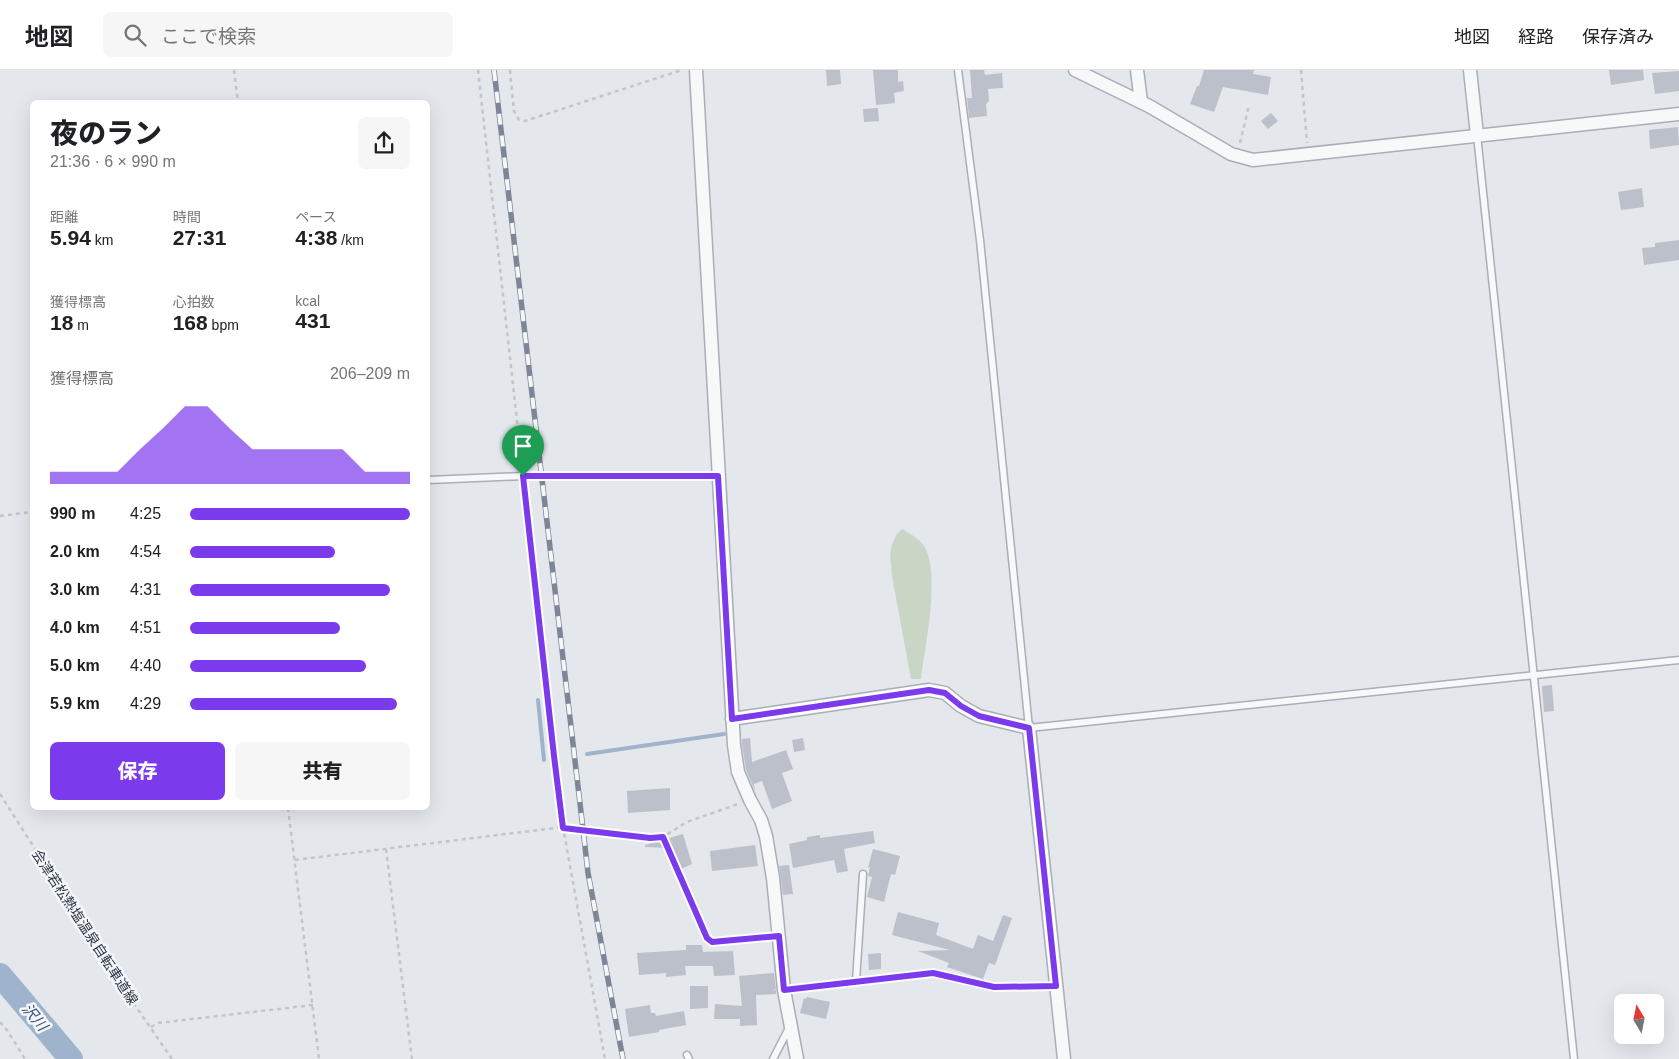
<!DOCTYPE html>
<html lang="ja">
<meta charset="utf-8">
<style>
:root{--surface:#fff;--page:#f6f6f6;--text:#202124;--muted:#757577;--line:#e0e0e0;--accent:#7c3aed}
body{margin:0;font-family:Arial,"Noto Sans JP",sans-serif;background:var(--page);color:var(--text);height:100vh;display:flex;flex-direction:column;font-size:19px;white-space:nowrap}
*{box-sizing:border-box;margin:0}
p{font-size:16px;color:var(--muted)}
.icon{flex:none;width:28px;height:28px;fill:none;stroke:currentColor;stroke-width:2;stroke-linecap:round;stroke-linejoin:round}
.map{position:relative;flex:1;overflow:hidden}
.sheet{position:absolute;left:30px;top:30px;width:400px;height:710px;display:flex;flex-direction:column;background:var(--surface);border-radius:8px;box-shadow:0 5px 20px #0002}
.sheet>*{flex:none}
.needle{width:32px;rotate:350deg}
.buttons{position:absolute;left:1614px;top:924px;display:grid;gap:10px}
.buttons a{display:grid;place-items:center;width:50px;height:50px;border-radius:8px;background:var(--surface);box-shadow:0 5px 20px #0002;font-size:25px}
.pin{position:absolute;display:grid;place-items:center;width:42px;height:42px;color:#fff;margin:-51px -21px;border-radius:50% 50% 50% 0;rotate:-45deg;box-shadow:0 0 5px #0007}
.pin .icon{rotate:45deg}
.round{display:grid;place-items:center;flex:none;width:52px;height:52px;border-radius:8px;background:var(--page)}
.overview{display:flex;align-items:center;justify-content:space-between;height:85px;padding:0 20px}
h1{font-size:28px;font-weight:800;line-height:38px}
.stats{display:grid;grid-template-columns:repeat(3,1fr);gap:8px;height:85px;padding:5px 20px}
.stats div{display:grid;align-content:center}
.stats b{font-size:21px;font-weight:800}
.stats small{font-size:14px;font-weight:400}
.stats p{font-size:14px}
.chart{height:140px;padding:10px 20px}
.chart p{display:flex;justify-content:space-between}
.chart svg{width:100%;height:90px;margin-top:5px;fill:var(--accent);opacity:.7}
.button{display:flex;gap:10px;margin-top:auto;padding:10px 20px}
.button a{flex:1;height:58px;border-radius:8px;background:var(--accent);color:#fff;font-size:20px;font-weight:800;line-height:58px;text-align:center}
.button a+a{background:var(--page);color:var(--text)}
ul{padding:0 20px;list-style:none;font-size:16px}
li{display:grid;grid-template-columns:80px 60px 1fr;align-items:center;height:38px}
li i{height:12px;border-radius:6px;background:var(--accent)}
header{display:flex;align-items:center;gap:30px;box-sizing:border-box;height:70px;padding:0 25px;background:var(--surface);border-bottom:1px solid var(--line)}
header strong{font-size:24px}
nav{display:flex;gap:28px;margin-inline-start:auto;font-size:18px}
.search{width:350px;height:45px;background:var(--page);display:flex;align-items:center;gap:12px;box-sizing:border-box;padding:0 18px;border-radius:8px;color:var(--muted);font-size:19px}
.map>svg:first-child{display:block}
.green{fill:#c9d6c5}
.lines{fill:none;stroke-linecap:round;stroke-linejoin:round}
.stream{stroke:#9fb4cc;stroke-width:4}
.river{stroke:#9fb4cc;stroke-width:24}
.building{fill:#bbc0ca}
.service-casing{stroke:#a9aeb7;stroke-width:9}
.minor-casing{stroke:#a9aeb7;stroke-width:15}
.path{stroke:#c2c5cb;stroke-width:2.5;stroke-dasharray:4 4;stroke-linecap:butt}
.service{stroke:#f7f8fa;stroke-width:6}
.minor{stroke:#f7f8fa;stroke-width:12}
.rail-casing{stroke:#7d8696;stroke-width:5.5}
.rail{stroke:#f4f6f9;stroke-width:4;stroke-dasharray:11;stroke-linecap:butt}
.route-casing{stroke:#fff;stroke-width:10}
.route{stroke:#7c3aed;stroke-width:6}
.labels{text-anchor:middle;dominant-baseline:central;stroke-width:5;stroke-linejoin:round;paint-order:stroke}
.street-label{font-size:14px;fill:#2b3445;stroke:#f4f6f9}
.water-label{font-size:15px;font-style:italic;fill:#34527a;stroke:#f4f6f9}
</style>
<header>
<strong>地図</strong>
<div class="search"><svg class="icon" aria-label="search" viewBox="0 0 24 24"><circle cx="10" cy="10" r="6"/><path d="M15 15l6 6"/></svg>ここで検索</div>
<nav><a>地図</a><a>経路</a><a>保存済み</a></nav>
</header>
<div class="map">
<svg width="1679" height="989" viewBox="0 0 1679 989">
<rect width="100%" height="100%" fill="#e4e7ec"/>
<path class="green" d="M903 459C910 464 920 469 924 476 941 502 925 577 921 609H911L892 506 890 486 892 474 897 464Z"/>
<g class="lines">
<g class="stream">
<polyline points="538,630 544,690"/>
<polyline points="587,684 724,664"/>
</g>
<polyline class="river" points="0,905 71,989"/>
</g>
<g class="building">
<polygon points="826,0 840,0 841,14 827,16"/>
<polygon points="873,0 898,0 898,12 903,11 904,21 894,23 895,33 876,35"/>
<polygon points="970,0 984,0 985,5 1002,3 1003,18 988,19 989,31 986,34 987,46 969,48 967,28 972,28"/>
<polygon points="1204,0 1254,0 1253,4 1271,7 1268,25 1223,17 1214,42 1190,34 1197,16 1199,16"/>
<polygon points="1609,0 1643,0 1644,10 1611,15"/>
<polygon points="1679,1 1679,21 1655,24 1652,3"/>
<polygon points="878,38 879,51 864,52 863,39"/>
<polygon points="1271,43 1278,51 1268,59 1261,51"/>
<polygon points="1678,57 1679,75 1650,79 1649,60"/>
<polygon points="1642,118 1644,137 1621,140 1618,122"/>
<polygon points="1679,170 1679,190 1644,195 1642,178 1655,177 1655,173"/>
<polygon points="1552,615 1554,641 1544,642 1542,616"/>
<polygon points="750,668 752,692 786,680 793,699 782,703 792,731 772,739 762,711 754,714 755,721 746,700 742,674 742,669"/>
<polygon points="803,668 805,680 794,682 792,670"/>
<polygon points="670,718 670,740 628,743 627,721"/>
<polygon points="873,761 875,773 844,779 848,801 837,803 834,790 793,798 789,774 807,770 807,767 820,765 820,768"/>
<polygon points="683,764 692,794 681,799 673,781 671,781 670,778 645,777 645,775"/>
<polygon points="755,775 758,796 712,801 710,781"/>
<polygon points="873,779 900,786 895,805 891,804 884,832 867,827 872,807 868,806 870,797 868,798"/>
<polygon points="789,795 793,824 783,825 779,796"/>
<polygon points="898,842 939,853 936,865 973,879 978,865 993,871 1003,845 1012,848 995,895 989,893 983,909 947,897 949,893 918,881 950,880 892,865"/>
<polygon points="686,875 702,875 703,882 733,881 735,905 714,906 713,896 685,896 686,905 666,907 666,903 639,905 637,883 686,880"/>
<polygon points="881,883 881,899 869,900 868,884"/>
<polygon points="774,903 776,919 773,919 776,920 776,924 756,925 757,955 740,956 740,949 714,949 715,934 742,936 739,906"/>
<polygon points="690,916 708,916 708,938 690,939"/>
<polygon points="807,927 830,932 826,949 800,943 804,928 806,929"/>
<polygon points="650,935 651,943 655,943 656,946 684,941 686,955 659,960 659,962 629,967 625,939"/>
</g>
<g class="lines">
<defs>
<g id="service">
<polyline points="958,0 980,170 1029,658 1679,590"/>
<polyline points="1477,65 1574,989"/>
<polyline points="428,410 523,406 718,406"/>
<polyline points="856,911 863,804"/>
<polyline points="784,920 933,903 994,917 1056,916"/>
<polyline points="687,985 689,989"/>
<polyline points="773,989 789,958"/>
</g>
<g id="minor">
<polyline points="696,0 734,675 738,702 750,730 761,750 766,766 773,808 784,920 797,989"/>
<polyline points="1075,0 1149,36 1231,84 1253,90 1679,44"/>
<polyline points="1137,0 1141,32"/>
<polyline points="1470,0 1477,65"/>
<polyline points="732,649 929,620 945,623 961,636 979,646 1029,658 1064,989"/>
</g>
</defs>
<use href="#service" class="service-casing"/>
<use href="#minor" class="minor-casing"/>
<g class="path">
<polyline points="234,0 238,32"/>
<polyline points="478,0 522,396"/>
<polyline points="510,0 514,41 519,50 525,51 682,0"/>
<polyline points="1301,0 1307,73"/>
<polyline points="1240,73 1249,35"/>
<polyline points="524,414 554,686 563,757 605,989"/>
<polyline points="0,446 32,442"/>
<polyline points="0,724 130,928 172,989"/>
<polyline points="288,738 319,989"/>
<polyline points="663,767 707,868 712,872 768,867"/>
<polyline points="386,779 412,989"/>
<polyline points="295,790 563,757 650,768 663,767 687,752 738,734"/>
<polyline points="0,952 7,960 25,989"/>
<polyline points="151,957 158,953 313,935"/>
</g>
<use href="#service" class="service"/>
<use href="#minor" class="minor"/>
<defs>
<polyline id="rail" points="494,0 583,759 588,803 623,989"/>
</defs>
<use href="#rail" class="rail-casing"/>
<use href="#rail" class="rail"/>
</g>
<g class="lines">
<defs>
<polygon id="route" points="523,406 718,406 732,649 929,620 945,623 961,636 979,646 1029,658 1056,916 994,917 933,903 784,920 779,866 712,872 707,868 663,767 650,768 563,758 554,686"/>
</defs>
<use href="#route" class="route-casing"/>
<use href="#route" class="route"/>
</g>
<g class="labels">
<g class="street-label">
<text transform="translate(85 857) rotate(57)">会津若松熱塩温泉自転車道線</text>
</g>
<g class="water-label">
<text transform="translate(35 947) rotate(50)">沢川</text>
</g>
</g>
</svg>
<div class="buttons">
<a><svg class="needle" viewBox="-14 -14 28 28"><path d="M0-13l5 13h-10z" fill="#e53935"/><path d="M0 13l5-13h-10z" fill="#757577"/></svg></a>
</div>
<div class="pin" style="left:523px;top:406px;background:#1e9e55"><svg class="icon" aria-label="arrive" viewBox="0 0 24 24"><path d="M6 21V4h12l-3 4 3 4H6"/></svg></div>
<section class="sheet">
<div class="overview"><div><h1>夜のラン</h1><p>21:36 · 6 × 990 m</p></div><a class="round"><svg class="icon" aria-label="share" viewBox="0 0 24 24"><path d="M12 15V3M7 8l5-5 5 5M5 13v7h14v-7"/></svg></a></div>
<div class="stats">
<div><p>距離</p><b>5.94<small> km</small></b></div>
<div><p>時間</p><b>27:31</b></div>
<div><p>ペース</p><b>4:38<small> /km</small></b></div>
</div>
<div class="stats">
<div><p>獲得標高</p><b>18<small> m</small></b></div>
<div><p>心拍数</p><b>168<small> bpm</small></b></div>
<div><p>kcal</p><b>431</b></div>
</div>
<div class="chart"><p><span>獲得標高</span>206–209 m</p>
<svg viewBox="0 0 160 44" preserveAspectRatio="none"><path d="M0 44V38L10 38L20 38L30 38L40 27L50 17L60 6L70 6L80 17L90 27L100 27L110 27L120 27L130 27L140 38L150 38L160 38V44z"/></svg>
</div>
<ul>
<li><b>990 m</b>4:25<i style="width:100%"></i></li>
<li><b>2.0 km</b>4:54<i style="width:66%"></i></li>
<li><b>3.0 km</b>4:31<i style="width:91%"></i></li>
<li><b>4.0 km</b>4:51<i style="width:68%"></i></li>
<li><b>5.0 km</b>4:40<i style="width:80%"></i></li>
<li><b>5.9 km</b>4:29<i style="width:94%"></i></li>
</ul>
<div class="button"><a>保存</a><a>共有</a></div>
</section>
</div>
